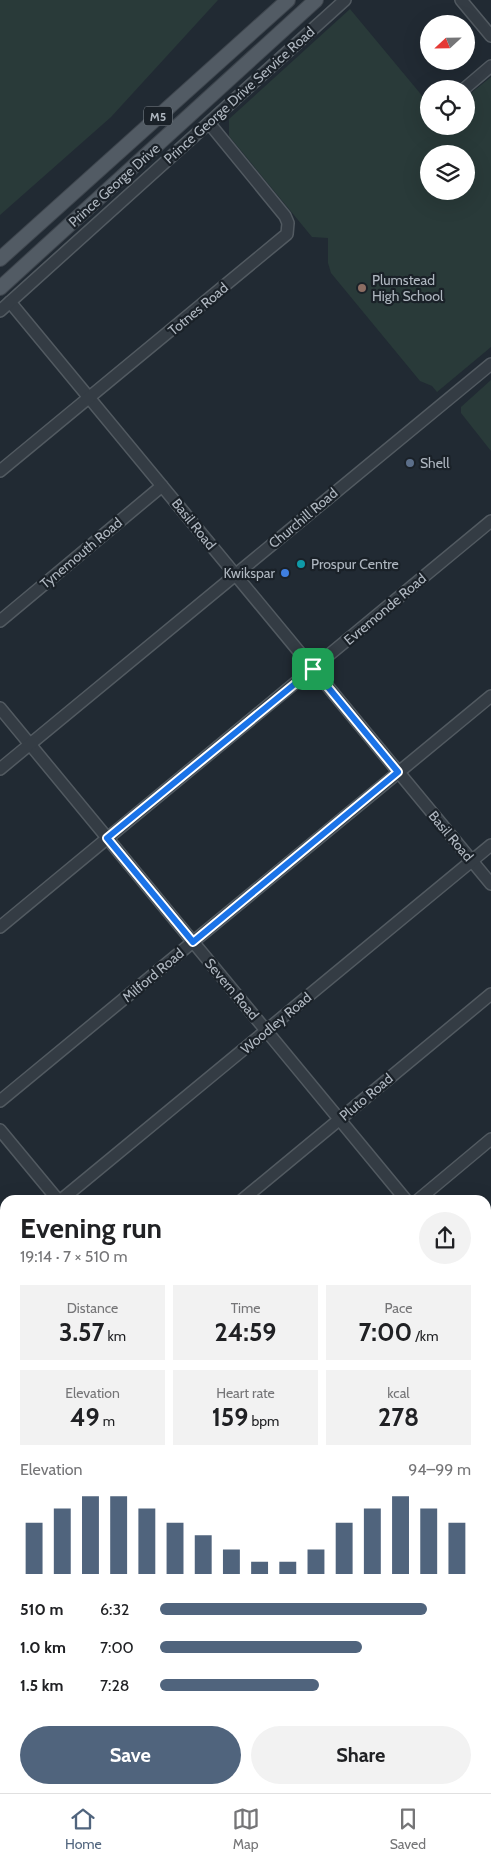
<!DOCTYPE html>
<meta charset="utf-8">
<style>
:root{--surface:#fff;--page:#f2f2f2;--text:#202124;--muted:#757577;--line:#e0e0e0;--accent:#50647d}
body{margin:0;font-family:Cabin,sans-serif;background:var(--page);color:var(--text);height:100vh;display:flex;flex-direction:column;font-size:19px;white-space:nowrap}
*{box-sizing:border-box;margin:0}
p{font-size:16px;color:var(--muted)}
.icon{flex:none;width:28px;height:28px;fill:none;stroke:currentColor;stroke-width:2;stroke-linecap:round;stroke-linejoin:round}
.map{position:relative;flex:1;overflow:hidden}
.panel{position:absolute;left:0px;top:1195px;width:491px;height:599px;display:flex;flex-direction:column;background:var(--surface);border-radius:15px 15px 0 0;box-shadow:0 5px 20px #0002}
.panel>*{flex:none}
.needle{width:32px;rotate:248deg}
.buttons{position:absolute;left:420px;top:15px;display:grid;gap:10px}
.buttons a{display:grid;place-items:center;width:55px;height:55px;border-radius:50%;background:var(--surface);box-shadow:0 5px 20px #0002;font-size:25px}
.pin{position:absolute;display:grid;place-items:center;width:42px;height:42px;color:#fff;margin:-21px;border-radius:10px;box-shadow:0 2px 8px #0006}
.round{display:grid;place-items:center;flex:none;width:52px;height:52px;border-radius:26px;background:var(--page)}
.summary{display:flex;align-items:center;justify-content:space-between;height:85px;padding:0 20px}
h1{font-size:28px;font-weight:800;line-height:38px}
.stats{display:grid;grid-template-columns:repeat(3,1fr);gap:8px;height:85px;padding:5px 20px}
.stats div{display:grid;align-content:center;border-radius:0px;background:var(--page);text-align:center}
.stats b{font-size:25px;font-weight:800}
.stats small{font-size:14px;font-weight:400}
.stats p{font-size:14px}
.chart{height:140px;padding:10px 20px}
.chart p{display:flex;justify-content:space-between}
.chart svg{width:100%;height:90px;margin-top:5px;stroke:var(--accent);stroke-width:6}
.cta{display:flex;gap:10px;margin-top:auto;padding:10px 20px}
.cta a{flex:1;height:58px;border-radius:30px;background:var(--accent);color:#fff;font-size:20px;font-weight:800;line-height:58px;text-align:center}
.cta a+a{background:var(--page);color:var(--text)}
ul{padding:0 20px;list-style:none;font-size:16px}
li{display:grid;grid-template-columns:80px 60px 1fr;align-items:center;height:38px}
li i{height:12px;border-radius:6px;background:var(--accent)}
.tabs{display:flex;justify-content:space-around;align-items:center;height:70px;border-top:1px solid var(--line);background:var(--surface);font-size:14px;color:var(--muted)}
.tabs a{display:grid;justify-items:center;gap:2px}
.tabs .active{color:var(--accent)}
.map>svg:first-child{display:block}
.green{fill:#293a39;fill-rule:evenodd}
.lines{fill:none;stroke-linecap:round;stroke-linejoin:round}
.minor-casing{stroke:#525a61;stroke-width:14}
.major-casing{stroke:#3e454d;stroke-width:16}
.minor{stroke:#343c44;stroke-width:11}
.major{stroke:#525b64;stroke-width:14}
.route-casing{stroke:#fff;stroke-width:10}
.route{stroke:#1a73e8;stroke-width:6}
.education-dot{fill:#8d6e63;stroke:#1a2128;stroke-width:2}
.service-dot{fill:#5c6f8a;stroke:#1a2128;stroke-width:2}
.culture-dot{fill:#0f9aa8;stroke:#1a2128;stroke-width:2}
.shop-dot{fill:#3f7fe0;stroke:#1a2128;stroke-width:2}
.labels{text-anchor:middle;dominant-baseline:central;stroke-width:4.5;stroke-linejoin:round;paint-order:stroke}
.shield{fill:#1a2128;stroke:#828a92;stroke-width:1}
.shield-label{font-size:12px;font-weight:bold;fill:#afb7c0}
.street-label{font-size:14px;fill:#afb7c0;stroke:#1a2128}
.poi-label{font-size:14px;fill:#afb7c0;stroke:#1a2128;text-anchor:start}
</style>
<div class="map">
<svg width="491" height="1793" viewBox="0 0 491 1793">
<rect width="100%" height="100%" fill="#212a33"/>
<g class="green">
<polygon points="0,0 218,0 111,117 0,215"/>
<path d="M350 9 429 104V126H466V97L491 77V347L437 392 432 386 420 381 331 273 328 263V238L312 237 229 136V119ZM429 154H466V191H429Z"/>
<polygon points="491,380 491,451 461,413 461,407"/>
</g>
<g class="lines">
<defs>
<g id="minor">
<polyline points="461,0 491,36"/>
<polyline points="464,89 491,66"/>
<polyline points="10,302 491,884"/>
<polyline points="0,311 345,0"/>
<polyline points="0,471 287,234 288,223 285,216 209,123"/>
<polyline points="0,621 162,486"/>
<polyline points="0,708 406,1200"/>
<polyline points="0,769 491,364"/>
<polyline points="0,927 491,521"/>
<polyline points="0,1101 491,696"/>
<polyline points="0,1130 58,1200"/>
<polyline points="61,1200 491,845"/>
<polyline points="242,1200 491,994"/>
<polyline points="418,1200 491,1139"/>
<polyline points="0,1250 5,1246"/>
<polyline points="486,1297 491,1303"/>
<polyline points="0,1399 5,1395"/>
<polyline points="486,1444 491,1440"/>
<polyline points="0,1544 5,1540"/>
<polyline points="486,1592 491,1588"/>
<polyline points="0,1600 5,1606"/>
<polyline points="0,1697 5,1692"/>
<polyline points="486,1717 491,1723"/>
<polyline points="486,1741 491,1737"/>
<polyline points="156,1789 160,1793"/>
<polyline points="63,1793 68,1789"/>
<polyline points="242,1793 247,1789"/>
<polyline points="423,1793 429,1789"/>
</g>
<g id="major">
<polyline points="0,259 288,0"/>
<polyline points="0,288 316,0"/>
</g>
</defs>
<use href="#minor" class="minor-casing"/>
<use href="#major" class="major-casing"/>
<use href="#minor" class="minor"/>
<use href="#major" class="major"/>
</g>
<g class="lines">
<defs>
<polygon id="route" points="313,669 398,772 193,942 107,838"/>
</defs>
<use href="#route" class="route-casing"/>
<use href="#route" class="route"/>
</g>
<circle class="education-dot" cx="362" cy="288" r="5"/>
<circle class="service-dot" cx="410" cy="463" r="5"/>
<circle class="culture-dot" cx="301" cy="564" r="5"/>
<circle class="shop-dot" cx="285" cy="573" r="5"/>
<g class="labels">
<rect class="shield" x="144" y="106.5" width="28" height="19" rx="4"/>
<g class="shield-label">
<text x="158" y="116">M5</text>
</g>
<g class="street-label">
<text transform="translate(239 95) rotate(-42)">Prince George Drive Service Road</text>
<text transform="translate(114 185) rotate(-42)">Prince George Drive</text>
<text transform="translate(198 309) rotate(-40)">Totnes Road</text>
<text transform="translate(303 518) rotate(-40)">Churchill Road</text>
<text transform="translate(194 524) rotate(51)">Basil Road</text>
<text transform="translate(81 553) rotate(-40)">Tynemouth Road</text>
<text transform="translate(385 609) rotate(-40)">Evremonde Road</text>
<text transform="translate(451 836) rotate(50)">Basil Road</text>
<text transform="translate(153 975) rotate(-40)">Milford Road</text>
<text transform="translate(232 989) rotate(50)">Severn Road</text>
<text transform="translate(276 1023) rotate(-40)">Woodley Road</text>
<text transform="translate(366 1097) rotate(-40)">Pluto Road</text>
</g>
<g class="poi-label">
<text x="372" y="280">Plumstead<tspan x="372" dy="16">High School</tspan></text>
<text x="420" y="463">Shell</text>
<text x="311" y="564">Prospur Centre</text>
<text x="275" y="573" text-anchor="end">Kwikspar</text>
</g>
</g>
</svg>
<div class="buttons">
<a><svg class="needle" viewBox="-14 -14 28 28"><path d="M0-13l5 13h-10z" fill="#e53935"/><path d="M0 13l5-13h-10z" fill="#757577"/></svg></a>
<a><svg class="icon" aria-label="locate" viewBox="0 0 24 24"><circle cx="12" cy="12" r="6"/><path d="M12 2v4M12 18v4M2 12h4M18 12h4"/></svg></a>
<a><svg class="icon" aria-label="layers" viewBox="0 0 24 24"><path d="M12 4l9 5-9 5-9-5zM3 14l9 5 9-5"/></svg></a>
</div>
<div class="pin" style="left:313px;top:669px;background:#1e9e55"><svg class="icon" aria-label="arrive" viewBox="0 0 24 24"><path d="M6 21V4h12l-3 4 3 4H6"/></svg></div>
<section class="panel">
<div class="summary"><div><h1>Evening run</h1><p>19:14 · 7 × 510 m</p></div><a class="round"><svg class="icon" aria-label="share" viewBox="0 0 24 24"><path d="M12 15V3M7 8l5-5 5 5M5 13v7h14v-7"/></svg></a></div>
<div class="stats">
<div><p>Distance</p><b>3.57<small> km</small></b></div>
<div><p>Time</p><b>24:59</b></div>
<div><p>Pace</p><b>7:00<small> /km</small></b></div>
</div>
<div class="stats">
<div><p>Elevation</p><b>49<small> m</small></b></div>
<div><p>Heart rate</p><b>159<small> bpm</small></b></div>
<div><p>kcal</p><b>278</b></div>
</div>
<div class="chart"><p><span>Elevation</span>94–99 m</p>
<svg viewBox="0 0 160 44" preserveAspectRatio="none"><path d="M5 44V19M15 44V12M25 44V6M35 44V6M45 44V12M55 44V19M65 44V25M75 44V32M85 44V38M95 44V38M105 44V32M115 44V19M125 44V12M135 44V6M145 44V12M155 44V19"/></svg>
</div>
<ul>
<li><b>510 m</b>6:32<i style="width:86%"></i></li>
<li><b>1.0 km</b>7:00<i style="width:65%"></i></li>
<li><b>1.5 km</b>7:28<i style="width:51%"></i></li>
</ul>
<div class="cta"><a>Save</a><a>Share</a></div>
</section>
</div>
<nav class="tabs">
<a class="active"><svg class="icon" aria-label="home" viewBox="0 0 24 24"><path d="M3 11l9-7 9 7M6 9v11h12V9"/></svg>Home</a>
<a><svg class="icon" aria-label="map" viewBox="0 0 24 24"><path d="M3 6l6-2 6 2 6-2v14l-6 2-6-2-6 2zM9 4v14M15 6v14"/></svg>Map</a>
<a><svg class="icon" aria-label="saved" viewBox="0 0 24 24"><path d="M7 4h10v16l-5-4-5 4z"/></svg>Saved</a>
</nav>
